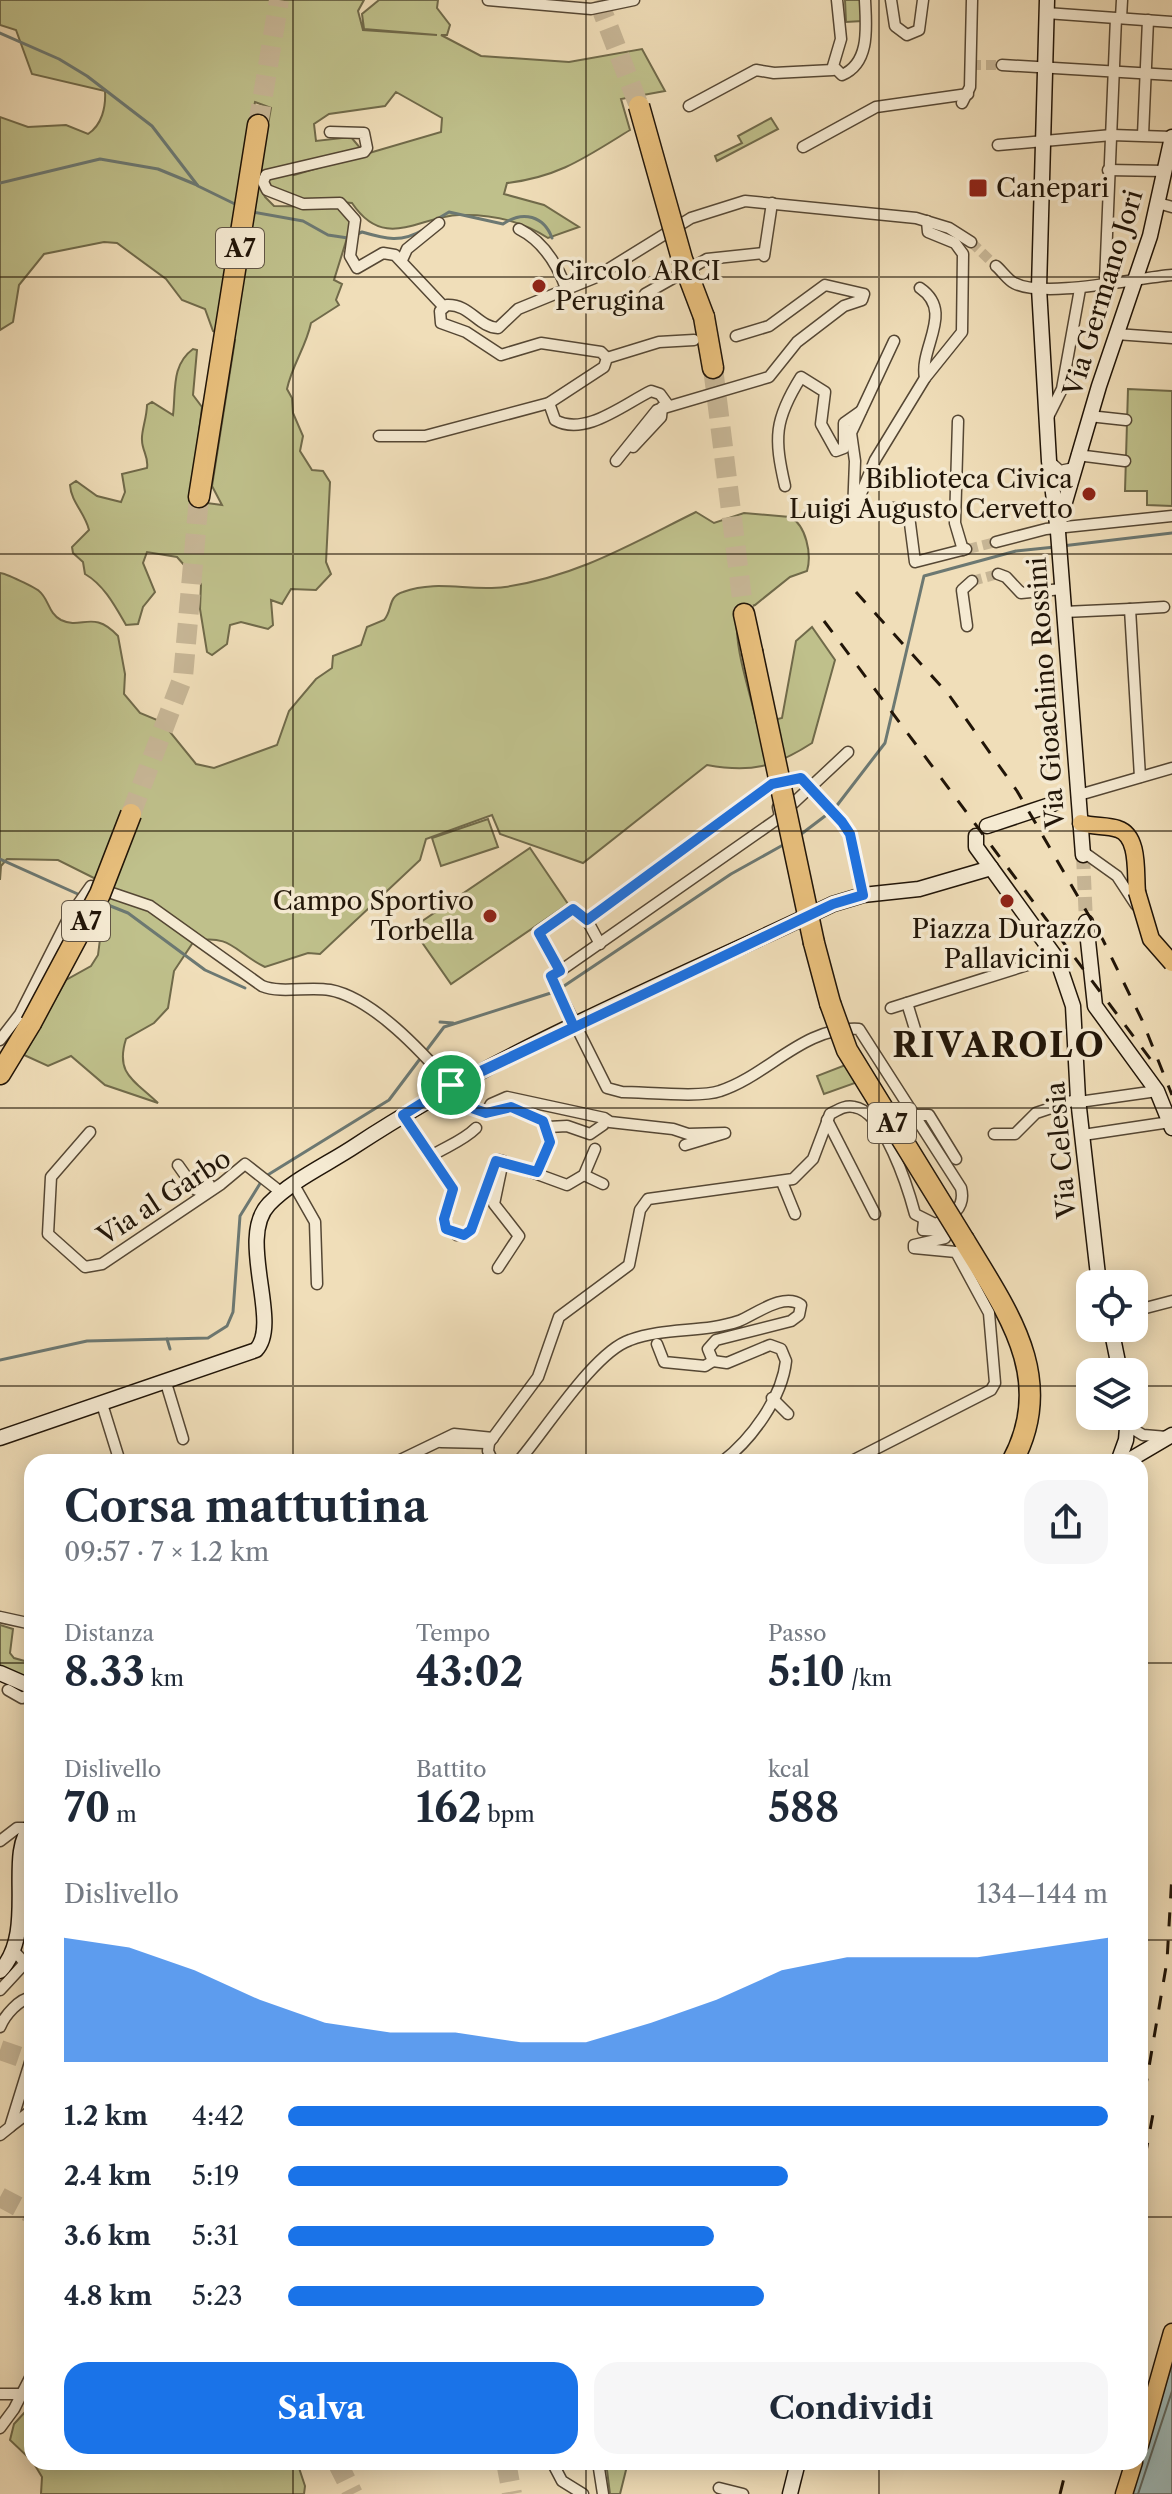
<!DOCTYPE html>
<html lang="it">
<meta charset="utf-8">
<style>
:root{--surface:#fff;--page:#f6f6f7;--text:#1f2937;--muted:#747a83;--accent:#1a73e8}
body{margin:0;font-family:"Libre Caslon Text",serif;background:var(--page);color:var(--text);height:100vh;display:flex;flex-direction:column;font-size:30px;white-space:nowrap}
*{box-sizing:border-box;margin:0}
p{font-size:26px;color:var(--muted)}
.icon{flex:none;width:44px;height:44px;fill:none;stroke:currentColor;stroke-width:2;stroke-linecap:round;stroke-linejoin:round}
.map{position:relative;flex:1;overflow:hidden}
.side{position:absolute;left:24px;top:1454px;width:1124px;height:1016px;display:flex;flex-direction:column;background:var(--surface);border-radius:24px;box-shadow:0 4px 20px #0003}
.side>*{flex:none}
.fabs{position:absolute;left:1076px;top:1270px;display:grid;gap:16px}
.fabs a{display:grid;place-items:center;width:72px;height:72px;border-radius:16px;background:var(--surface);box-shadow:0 4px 20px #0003;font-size:40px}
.pin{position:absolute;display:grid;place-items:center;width:68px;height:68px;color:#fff;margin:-34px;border:4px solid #fff;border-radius:50%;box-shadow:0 2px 8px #0007}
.round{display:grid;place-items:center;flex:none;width:84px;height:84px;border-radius:24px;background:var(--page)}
.summary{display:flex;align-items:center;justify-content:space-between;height:136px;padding:0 40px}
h1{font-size:44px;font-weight:800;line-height:60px}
.stats{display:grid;grid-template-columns:repeat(3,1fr);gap:12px;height:136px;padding:8px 40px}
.stats div{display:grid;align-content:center}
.stats b{font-size:40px;font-weight:800}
.stats small{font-size:22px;font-weight:400}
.stats p{font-size:22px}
.chart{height:224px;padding:16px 40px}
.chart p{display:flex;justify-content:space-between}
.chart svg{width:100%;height:144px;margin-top:8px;fill:var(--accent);opacity:.7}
.action{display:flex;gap:16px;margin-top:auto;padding:16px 40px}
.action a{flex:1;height:92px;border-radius:24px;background:var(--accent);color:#fff;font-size:32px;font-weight:800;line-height:92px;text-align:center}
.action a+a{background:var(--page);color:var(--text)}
ul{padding:0 40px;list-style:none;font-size:26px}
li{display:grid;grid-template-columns:128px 96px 1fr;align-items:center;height:60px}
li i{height:20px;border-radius:10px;background:var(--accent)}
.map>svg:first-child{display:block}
.green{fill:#bfc08b;stroke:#706a4a;stroke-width:2;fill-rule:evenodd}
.water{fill:#9ebab9;stroke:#6c7872;stroke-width:2}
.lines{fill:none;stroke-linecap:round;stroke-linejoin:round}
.shore{stroke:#606860;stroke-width:2}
.stream{stroke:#6c7872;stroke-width:3}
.street-tunnel{stroke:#c7b696;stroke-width:10;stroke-dasharray:10 5;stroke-linecap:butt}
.secondary-tunnel{stroke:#c7b696;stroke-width:14;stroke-dasharray:14 7;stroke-linecap:butt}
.highway-tunnel{stroke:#c7b696;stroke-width:20;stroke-dasharray:20 10;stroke-linecap:butt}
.street-casing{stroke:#554734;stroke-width:13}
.secondary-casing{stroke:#211508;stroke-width:17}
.primary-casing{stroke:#211508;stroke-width:19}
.highway-casing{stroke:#211508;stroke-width:23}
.street{stroke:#f5ead2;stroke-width:10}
.secondary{stroke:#f5ead2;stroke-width:14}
.primary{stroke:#e8bf7c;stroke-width:16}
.highway{stroke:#e8bf7c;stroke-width:20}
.rail{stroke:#211508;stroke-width:3;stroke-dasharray:14 14;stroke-linecap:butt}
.primary-bridge-casing{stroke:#211508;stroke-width:19;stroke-linecap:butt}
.highway-bridge-casing{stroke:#211508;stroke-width:23;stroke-linecap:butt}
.primary-bridge{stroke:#e8bf7c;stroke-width:16}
.highway-bridge{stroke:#e8bf7c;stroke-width:20}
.route-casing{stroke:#fff;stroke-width:16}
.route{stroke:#1a73e8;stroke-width:10}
.grid{fill:none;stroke:#211508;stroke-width:2;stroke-opacity:0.55}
.poi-dot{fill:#8f2418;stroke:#f5ead2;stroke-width:3}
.labels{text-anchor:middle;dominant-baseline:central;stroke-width:7;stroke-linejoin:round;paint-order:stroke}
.shield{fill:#f5ead2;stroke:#615545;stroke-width:2}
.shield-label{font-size:24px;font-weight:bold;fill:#211508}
.poi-label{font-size:26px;fill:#211508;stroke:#f5ead2;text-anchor:start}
.street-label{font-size:26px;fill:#211508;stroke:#f5ead2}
.district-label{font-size:34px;font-weight:bold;letter-spacing:2px;fill:#211508;stroke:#f5ead2}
</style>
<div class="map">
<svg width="1172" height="2494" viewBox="0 0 1172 2494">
<rect width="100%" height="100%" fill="#f0deb9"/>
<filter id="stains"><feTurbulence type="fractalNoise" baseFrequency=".0025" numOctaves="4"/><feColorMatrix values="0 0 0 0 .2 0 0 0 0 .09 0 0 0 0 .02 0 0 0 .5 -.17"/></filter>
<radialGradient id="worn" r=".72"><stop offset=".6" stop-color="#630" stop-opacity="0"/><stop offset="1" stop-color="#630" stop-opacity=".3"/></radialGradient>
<g class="green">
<path d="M0 0H364L358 11 363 30 437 35 364 29 362 14 379 0H438L437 8 450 25 447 35H441L481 56 569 62 642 49 665 91 621 99 630 130C586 157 559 177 507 183L504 194 544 205 579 227 548 238C522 221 491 214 459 215 419 216 385 252 352 203L302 199 258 182 265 197 274 206 338 207 352 222 334 280 342 284 336 300 339 305 311 323C306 347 292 365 287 389L292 398 293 413 303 436 300 451 312 470 323 471 330 482 326 562 331 574 316 590 291 589 282 604 271 600 273 625 268 629 241 622 230 625 227 644 212 655 207 652 200 609 201 584 177 557 147 552 143 563 155 592 143 607 138 624 126 625C115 606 104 585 85 574L83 562 73 553 72 547 89 530C85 513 71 502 70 485L76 481 97 496 121 502 125 492 122 474 147 468C149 457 142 451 142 440 141 432 147 417 147 405L152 402 173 415C176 391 171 365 193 349L197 350 193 395 202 407 191 501 222 505 212 486 235 340 213 331 205 309 182 300 166 279 117 243 104 242 44 254 19 285 13 322 0 330V117L28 127 66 125 88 134C102 125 106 107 105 91L32 74 16 30 0 25ZM396 92 442 118 441 132 294 175 290 167 361 149 351 137 316 141 314 124 329 114 385 106ZM255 102 271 108 258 181 240 179Z"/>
<polygon points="845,0 861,0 862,21 846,22"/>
<polygon points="771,118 778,129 717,161 715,156 742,143 738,136"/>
<polygon points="1128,389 1172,391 1172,506 1147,505 1147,491 1125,491"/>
<path d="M696 512 714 523 744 513 790 517C806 525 812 554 807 571L790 577 755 605 737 612C734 650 749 687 757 724L782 718 796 641 812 627 835 660 812 743C775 767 751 773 707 765L583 863 500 834 492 815 426 839 420 860 320 954 308 953 265 967C234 952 232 934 194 941L174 971 168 1008 154 1023 126 1039C115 1074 134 1080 158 1103L105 1085 71 1056 48 1066 24 1055 66 980 91 966 98 955 102 924 98 907 110 886 58 860 7 859 1 866 0 880V573C5 573 36 588 39 591 49 599 48 613 61 620 82 630 93 609 118 636L125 674 124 694 140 713 162 722 196 764 214 768 277 745 289 711 316 679 332 668 333 656 361 645 367 627 384 620C393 610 387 597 403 592 438 579 469 592 505 587 578 576 631 544 696 512Z"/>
<polygon points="488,819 498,847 441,866 432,838"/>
<polygon points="530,848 568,904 451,984 412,928"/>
<polygon points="848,1064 855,1083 824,1094 817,1076"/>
<polygon points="0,1625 13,1629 10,1653 14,1658 32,1663 29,1678 0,1666"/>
<polygon points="25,2412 32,2415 32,2461 10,2440 14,2424"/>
<polygon points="33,2462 297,2462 305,2486 304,2494 41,2494 42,2477"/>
<polygon points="606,2462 628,2462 620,2494 610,2494"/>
</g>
<polygon class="water" points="1172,2363 1172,2494 1130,2494 1170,2370"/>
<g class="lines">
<polyline class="shore" points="1138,2494 1172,2391"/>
<g class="stream">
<polyline points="0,33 59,59 87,76 152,126 198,186 239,206"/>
<polyline points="0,183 100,159 158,169 197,185"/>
<polyline points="253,212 303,221 328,235 348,238"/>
<path d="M439 218 449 212 503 224C523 210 544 216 552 238"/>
<path d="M355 235 362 232C386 239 401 243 423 230"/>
<polyline points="1062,546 1172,533"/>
<polyline points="835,808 885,743 924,576 1016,551 1055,547"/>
<polyline points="800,835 829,813"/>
<polyline points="0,859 80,895"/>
<polyline points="103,903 128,913 205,970 245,988"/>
<polyline points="561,988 731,874 783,845"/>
<polyline points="440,1022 453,1023"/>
<polyline points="266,1176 389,1100 444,1027 554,992"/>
<polyline points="167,1339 170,1349"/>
<polyline points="0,1360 87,1341 208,1338 227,1326 233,1312 240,1216 261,1182"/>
</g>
<g class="street-tunnel">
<polyline points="971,65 1002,65"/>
<polyline points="971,242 996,266"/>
<polyline points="968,549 996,542"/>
<polyline points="972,581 998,574"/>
</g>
<polyline class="secondary-tunnel" points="1083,855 1086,922"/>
<g class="highway-tunnel">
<polyline points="598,0 639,106"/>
<polyline points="258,125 279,0"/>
<polyline points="713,368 744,614"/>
<polyline points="131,814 183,677 199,497"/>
<polyline points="0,2050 32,2061"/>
<polyline points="0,2197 32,2214"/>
<polyline points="337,2462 353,2494"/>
<polyline points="506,2462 512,2494"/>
</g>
<defs>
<g id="street">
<polyline points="488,0 591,9 634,0"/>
<path d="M837 0 841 39 833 66 842 75C871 63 866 25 865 0"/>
<polyline points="891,0 895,26 907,35 919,30 923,0"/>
<polyline points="1046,13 1172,22"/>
<polyline points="1121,18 1122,0"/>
<polyline points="1002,65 1172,75"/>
<polyline points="962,103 970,87 972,0"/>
<polyline points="689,106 756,70 774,73 833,70"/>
<polyline points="330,132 364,133 367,148 364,152 266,175 263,182 267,190 303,204 340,203 355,220 350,256 357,268 383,253 395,255 443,306"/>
<polyline points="1143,135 1148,20"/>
<polyline points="998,145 1112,135 1172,137"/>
<polyline points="803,147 876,107 968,94"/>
<polyline points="1108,170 1165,171"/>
<polyline points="1158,203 1172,207"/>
<path d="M519 229C543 241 557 264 566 288"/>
<polyline points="764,256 772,203"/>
<polyline points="402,260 407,249 439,223"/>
<path d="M996 266C1002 271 1008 280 1014 283 1044 299 1135 278 1172 275"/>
<polyline points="1105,282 1116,18"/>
<path d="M920 288C955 312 919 347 925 378"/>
<polyline points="645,294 707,259 764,253"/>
<polyline points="1116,334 1172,338"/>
<polyline points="894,341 851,433 855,461 853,513 875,460 925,378 962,332 963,254 955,243 928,232 927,221"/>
<path d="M607 358 601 352 541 343 501 355 466 332 441 323 440 311 447 305C470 304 478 327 498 328L518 309 594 278 691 218 745 201 916 218 949 228 971 242"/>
<path d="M549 403 555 420C585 437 624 404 651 391L660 394 668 405"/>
<polyline points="1089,416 1126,420"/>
<polyline points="1048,417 1062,389 1080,289"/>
<polyline points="958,421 955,523 963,550"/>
<polyline points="379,436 425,436 549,403 604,367 607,358 659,342 694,340"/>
<polyline points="633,447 661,417 662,407"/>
<polyline points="1077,455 1125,461"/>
<polyline points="616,461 657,410 769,377 797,342 844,306 862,300 864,294 825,285 769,326 736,336"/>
<polyline points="1049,461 1060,471 1074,468"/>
<path d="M785 486C774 438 774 420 801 377L825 392 821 424 836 451 844 448V423L861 411"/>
<polyline points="889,508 908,508 915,562 966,549"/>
<polyline points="996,542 1046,529 1172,516"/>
<polyline points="998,574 1006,577 1021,593 1062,589"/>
<polyline points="1130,609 1164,607"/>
<polyline points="1064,612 1130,609 1140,777"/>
<polyline points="967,626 962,590 972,581"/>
<polyline points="1079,795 1172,768"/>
<polyline points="785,811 848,752"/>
<polyline points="1082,851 1117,876 1136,905"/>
<polyline points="587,920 600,944"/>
<polyline points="560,971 776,820 780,816 778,807"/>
<polyline points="907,1003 922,1052"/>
<polyline points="891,1008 1043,960 1051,949"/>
<path d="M0 1040 20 1014 69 917 91 886 150 906 262 986C282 994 308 986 330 990 373 998 423 1053 451 1085"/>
<polyline points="443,1090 457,1108 469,1107 486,1113 511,1107 543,1121 550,1142 537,1172"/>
<polyline points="1079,1102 1157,1091"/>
<polyline points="486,1113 491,1104 507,1097 604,1118 610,1122 673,1129 688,1134 725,1133 685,1145"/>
<polyline points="403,1115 453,1189 444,1224 457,1235 471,1230 499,1160 567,1185 584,1175 603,1184"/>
<polyline points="915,1115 929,1115 956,1159"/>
<polyline points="827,1120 875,1214"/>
<polyline points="548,1127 567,1126 590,1134 603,1125"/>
<polyline points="90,1132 51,1177 48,1234 85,1267 102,1264 221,1184 245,1164 282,1193"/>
<polyline points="994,1134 1015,1134 1036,1113 1078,1099"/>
<polyline points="1083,1135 1170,1122"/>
<path d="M431 1156C447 1146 463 1141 476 1128"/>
<polyline points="178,1165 195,1189 200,1191 209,1184"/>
<polyline points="584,1175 595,1149"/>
<polyline points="782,1182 795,1214"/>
<polyline points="294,1185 315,1222 317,1284"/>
<polyline points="498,1268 519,1236 494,1204 503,1161"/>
<polyline points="1134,1311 1172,1301"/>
<polyline points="657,1344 664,1362 705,1366 713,1361"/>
<path d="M713 1361 727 1363 770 1345 781 1349 786 1361C782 1398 751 1440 722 1462"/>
<polyline points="166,1383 183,1439"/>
<polyline points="772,1398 788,1414"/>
<polyline points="102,1404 120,1462"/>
<polyline points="1128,1426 1143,1435 1167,1437"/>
<polyline points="441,1442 489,1443"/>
<polyline points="162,1462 182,1462"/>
<polyline points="396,1462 454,1434 493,1438"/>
<path d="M493 1462 488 1451 489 1443 538 1377 559 1317 629 1265 640 1210 648 1199 793 1179 813 1159 830 1114C838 1110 845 1105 854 1107 884 1111 908 1188 915 1214L935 1224C951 1218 966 1208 961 1188L859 1029C803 1026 769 1075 720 1091 701 1098 645 1092 622 1092L607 1088 551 976 560 971 539 933 573 909 587 920 772 784 801 778 842 822 850 834 863 895"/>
<path d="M518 1462C545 1431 594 1352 630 1340 665 1327 704 1333 739 1321 756 1314 784 1292 801 1305L799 1315 791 1321 716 1340 708 1349 713 1361"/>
<polyline points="792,1462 812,1462"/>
<polyline points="850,1462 991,1390 995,1383 989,1313 956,1252 914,1248 914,1245 945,1238 947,1234 947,1231 923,1230 924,1221"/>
<polyline points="0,1617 32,1624"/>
<polyline points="8,1690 22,1698 29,1694"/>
<polyline points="0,1841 17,1828 28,1828"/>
<polyline points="0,1990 25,1963 15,1952"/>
<path d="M0 2027C5 2015 19 1999 32 1997"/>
<polyline points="11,2126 32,2110"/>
<polyline points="0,2135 10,2127 32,2056"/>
<polyline points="0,2394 22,2394"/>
<polyline points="0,2428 14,2409 32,2374"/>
<polyline points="552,2462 562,2481 583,2494"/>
<polyline points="598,2462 603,2494"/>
<polyline points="719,2488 743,2494"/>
</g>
<g id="secondary">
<polyline points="1047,0 1039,288 1049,461 1058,532 1083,855"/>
<polyline points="1060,519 1099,386 1150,236 1172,137"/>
<polyline points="987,826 1053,804"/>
<polyline points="976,836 976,847 1057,959 1073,1006 1078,1099 1099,1284"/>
<polyline points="1086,922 1095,1006 1157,1091 1172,1128"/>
<polyline points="1111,1328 1120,1372"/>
<path d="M0 1438 256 1350C282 1323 236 1238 269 1204 292 1180 328 1164 355 1146 504 1048 672 981 833 904L863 895 919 889 991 868"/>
<polyline points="1118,1462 1126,1440 1128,1416"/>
<polyline points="1126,1462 1172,1435"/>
<polyline points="0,1673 32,1687"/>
<path d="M0 1971C38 1931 4 1854 32 1825"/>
<polyline points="790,2494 798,2462"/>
</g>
<g id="primary">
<path d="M1081 823C1093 827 1107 825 1118 829 1140 836 1135 875 1137 892"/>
<polyline points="1140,2445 1172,2332"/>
<polyline points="1124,2494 1134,2462"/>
</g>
<g id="highway">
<polyline points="704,317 713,368"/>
<polyline points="199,497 258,125"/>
<polyline points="744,614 752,651"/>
<polyline points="814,943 830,1003"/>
<polyline points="0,1074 31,1023"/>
<path d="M964 1240C1006 1310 1058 1378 1012 1462"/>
</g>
</defs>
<use href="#street" class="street-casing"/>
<use href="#secondary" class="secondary-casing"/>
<use href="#primary" class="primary-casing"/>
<use href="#highway" class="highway-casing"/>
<use href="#street" class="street"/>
<use href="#secondary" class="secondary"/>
<use href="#primary" class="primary"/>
<use href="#highway" class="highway"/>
<g class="rail">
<polyline points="856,592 949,695 1017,791 1103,940 1142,1020 1172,1095"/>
<polyline points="824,621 1154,1064"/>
<polyline points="1140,2120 1167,1961 1172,1874"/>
<polyline points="1140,2184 1155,2103"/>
<polyline points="1060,2494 1068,2462"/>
</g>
<defs>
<polyline id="primary-bridge" points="1137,892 1151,939 1172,963"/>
<g id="highway-bridge">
<polyline points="639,106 682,259 704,317"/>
<polyline points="752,651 814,943"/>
<polyline points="830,1003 847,1050 964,1240"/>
<polyline points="31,1023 100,894 131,814"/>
</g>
</defs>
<use href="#primary-bridge" class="primary-bridge-casing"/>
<use href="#highway-bridge" class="highway-bridge-casing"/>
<use href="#primary-bridge" class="primary-bridge"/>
<use href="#highway-bridge" class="highway-bridge"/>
</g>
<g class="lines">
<defs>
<polyline id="route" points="451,1085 403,1115 453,1189 444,1219 446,1229 464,1235 471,1230 496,1161 537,1172 550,1142 543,1121 511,1107 486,1113 469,1107 457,1108 443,1090 833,904 863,895 850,834 842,822 801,778 772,784 587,920 573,909 539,933 560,971 551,976 574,1027 451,1085"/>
</defs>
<use href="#route" class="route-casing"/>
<use href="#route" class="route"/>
</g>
<path class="grid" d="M293 0V1462M586 0V1462M879 0V1462M0 277H1172M0 554H1172M0 831H1172M0 1108H1172M0 1386H1090M1134 1386H1172M0 1663H32M1140 1663H1172M0 1940H32M1140 1940H1172M0 2217H32M1140 2217H1172M293 2462V2494M586 2462V2494M879 2462V2494"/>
<g class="poi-dot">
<rect x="968" y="178" width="20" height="20" rx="4"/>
<circle cx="539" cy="286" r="8"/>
<circle cx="1089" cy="494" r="8"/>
<circle cx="1007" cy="901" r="8"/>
<circle cx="490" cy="916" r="8"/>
</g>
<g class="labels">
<g class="shield">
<rect x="216" y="228" width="48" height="40" rx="6"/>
<rect x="62" y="901" width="48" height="40" rx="6"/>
<rect x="868" y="1103" width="48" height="40" rx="6"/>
</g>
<g class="shield-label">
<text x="240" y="248">A7</text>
<text x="86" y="921">A7</text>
<text x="892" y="1123">A7</text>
</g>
<g class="poi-label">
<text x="996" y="188">Canepari</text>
<text x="555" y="271">Circolo ARCI<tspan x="555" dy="30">Perugina</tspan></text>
<text x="1073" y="479" text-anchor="end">Biblioteca Civica<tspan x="1073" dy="30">Luigi Augusto Cervetto</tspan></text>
<text x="474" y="901" text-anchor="end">Campo Sportivo<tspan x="474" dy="30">Torbella</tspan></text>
<text x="1007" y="929" text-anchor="middle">Piazza Durazzo<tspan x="1007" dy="30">Pallavicini</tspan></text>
</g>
<g class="street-label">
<text transform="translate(1103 293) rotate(-73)">Via Germano Jori</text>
<text transform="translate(1046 693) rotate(-94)">Via Gioachino Rossini</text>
<text transform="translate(1061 1150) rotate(-95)">Via Celesia</text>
<text transform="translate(164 1197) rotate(-33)">Via al Garbo</text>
</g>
<g class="district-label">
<text x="999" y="1045">RIVAROLO</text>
</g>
</g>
<rect width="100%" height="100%" filter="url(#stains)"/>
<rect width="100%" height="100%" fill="url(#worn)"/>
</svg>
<div class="fabs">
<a><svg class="icon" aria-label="locate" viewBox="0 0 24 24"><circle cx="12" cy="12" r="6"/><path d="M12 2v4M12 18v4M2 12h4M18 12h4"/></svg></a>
<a><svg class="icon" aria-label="layers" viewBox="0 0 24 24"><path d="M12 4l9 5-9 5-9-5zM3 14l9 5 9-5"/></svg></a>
</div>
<div class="pin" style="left:451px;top:1085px;background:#1e9e55"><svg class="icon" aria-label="arrive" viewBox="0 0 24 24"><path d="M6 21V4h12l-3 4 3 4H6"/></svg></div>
<section class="side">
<div class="summary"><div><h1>Corsa mattutina</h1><p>09:57 · 7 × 1.2 km</p></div><a class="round"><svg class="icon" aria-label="share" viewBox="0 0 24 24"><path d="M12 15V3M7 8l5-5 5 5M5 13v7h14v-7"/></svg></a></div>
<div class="stats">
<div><p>Distanza</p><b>8.33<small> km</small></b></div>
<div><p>Tempo</p><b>43:02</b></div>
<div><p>Passo</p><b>5:10<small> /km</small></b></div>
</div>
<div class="stats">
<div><p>Dislivello</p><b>70<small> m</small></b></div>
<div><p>Battito</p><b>162<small> bpm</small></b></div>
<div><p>kcal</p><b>588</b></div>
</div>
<div class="chart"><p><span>Dislivello</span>134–144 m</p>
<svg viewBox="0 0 160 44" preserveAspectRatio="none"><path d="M0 44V6L10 9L20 16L30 25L40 32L50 35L60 35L70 38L80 38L90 32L100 25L110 16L120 12L130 12L140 12L150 9L160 6V44z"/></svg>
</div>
<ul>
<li><b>1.2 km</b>4:42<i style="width:100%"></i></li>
<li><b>2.4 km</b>5:19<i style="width:61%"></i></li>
<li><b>3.6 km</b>5:31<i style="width:52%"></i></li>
<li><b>4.8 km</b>5:23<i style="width:58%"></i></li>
</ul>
<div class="action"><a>Salva</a><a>Condividi</a></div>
</section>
</div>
